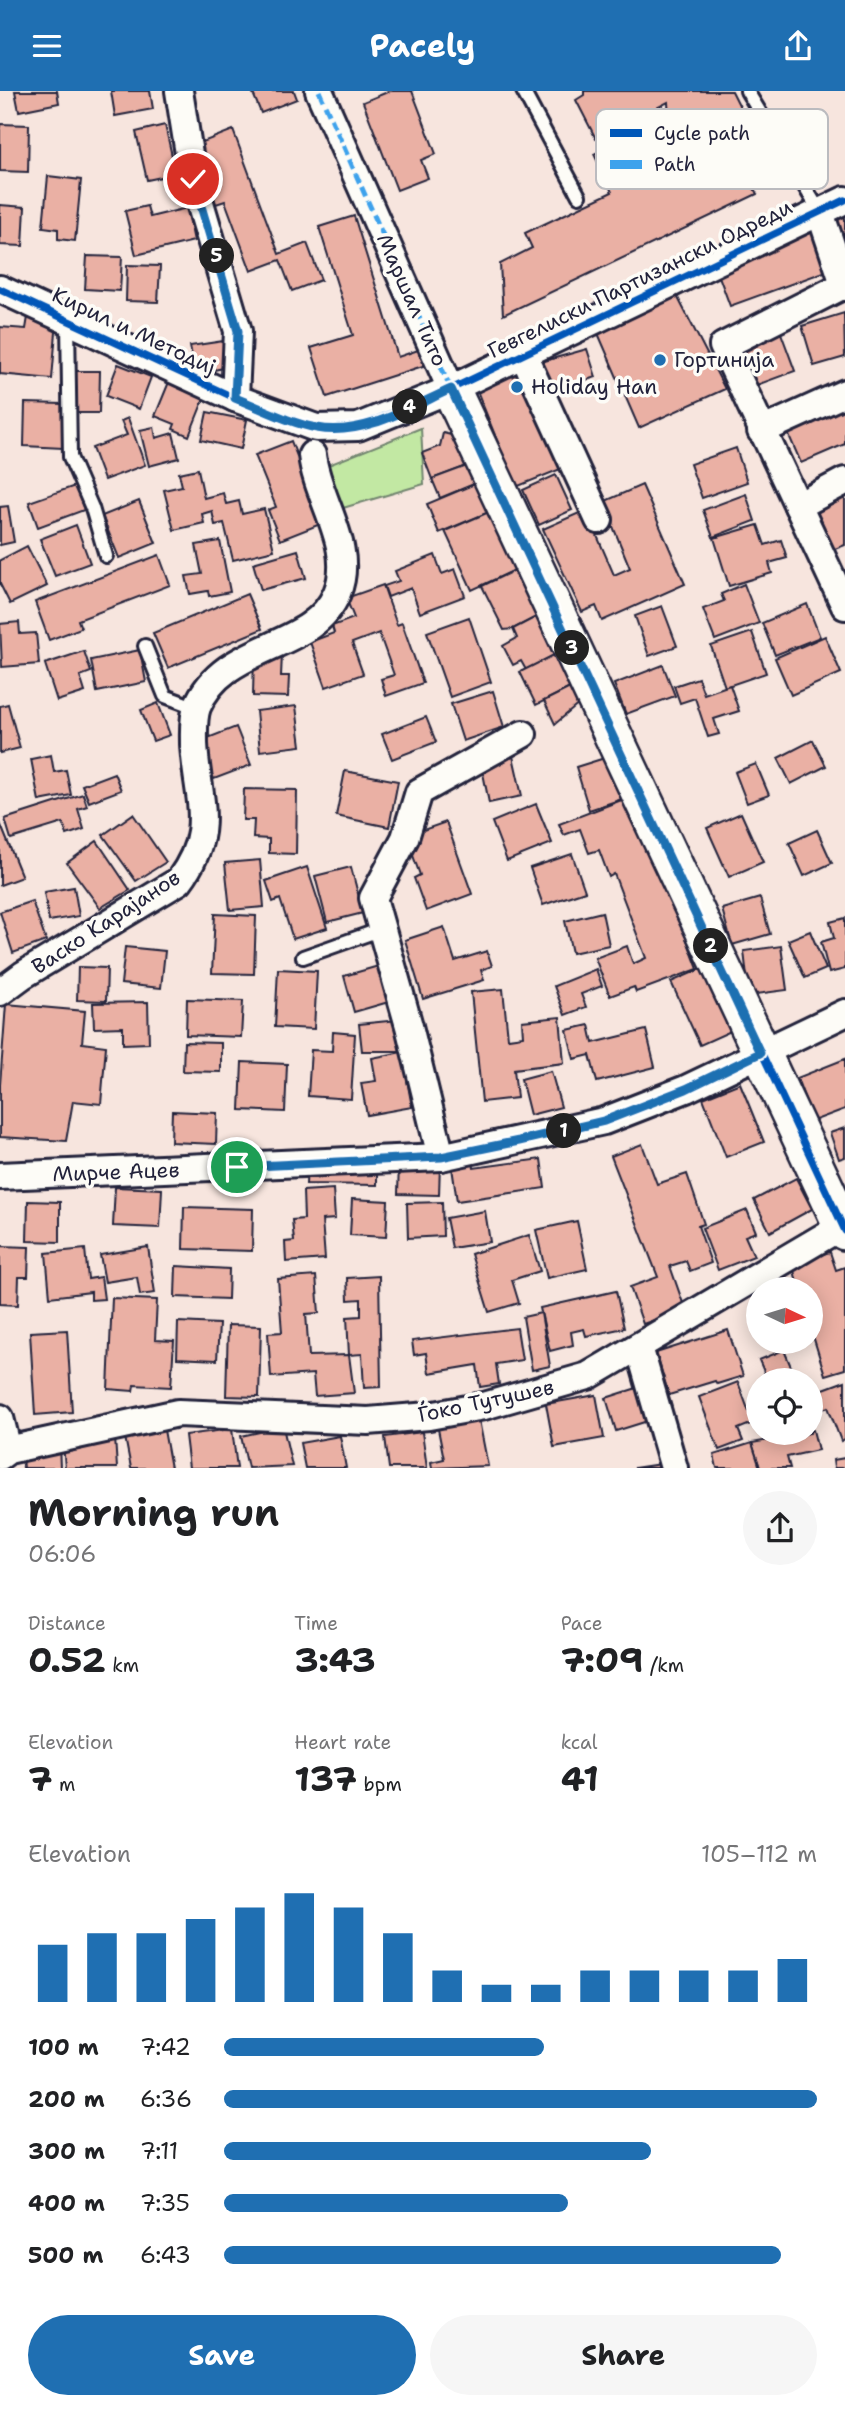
<!DOCTYPE html>
<meta charset="utf-8">
<style>
:root{--surface:#fff;--page:#f6f6f6;--text:#202124;--muted:#757577;--accent:#1f6fb2}
body{margin:0;font-family:"Shantell Sans",sans-serif;background:var(--page);color:var(--text);height:100vh;display:flex;flex-direction:column;font-size:26px;white-space:nowrap}
*{box-sizing:border-box;margin:0}
p{font-size:23px;color:var(--muted)}
.icon{flex:none;width:38px;height:38px;fill:none;stroke:currentColor;stroke-width:2;stroke-linecap:round;stroke-linejoin:round}
.map{position:relative;height:1377px;overflow:hidden}
.sheet{display:flex;flex-direction:column;background:var(--surface);flex:1}
.sheet>*{flex:none}
.needle{width:46px;rotate:94deg}
.fabs{position:absolute;left:746px;top:1186px;display:grid;gap:14px}
.fabs a{display:grid;place-items:center;width:77px;height:77px;border-radius:50%;background:var(--surface);box-shadow:0 4px 18px #0003;font-size:35px}
.pin{position:absolute;display:grid;place-items:center;width:60px;height:60px;color:#fff;margin:-30px;border:4px solid #fff;border-radius:50%;box-shadow:0 2px 7px #0007}
.km{position:absolute;width:35px;height:35px;margin:-18px;border-radius:50%;background:#222;color:#fff;font-size:19px;line-height:35px;text-align:center}
.round{display:grid;place-items:center;flex:none;width:74px;height:74px;border-radius:37px;background:var(--page)}
.overview{display:flex;align-items:center;justify-content:space-between;height:119px;padding:0 28px}
h1{font-size:38px;font-weight:700;line-height:52px}
.metrics{display:grid;grid-template-columns:repeat(3,1fr);gap:10px;height:119px;padding:7px 28px}
.metrics div{display:grid;align-content:center}
.metrics b{font-size:35px;font-weight:700}
.metrics small{font-size:19px;font-weight:400}
.metrics p{font-size:19px}
.chart{height:196px;padding:14px 28px}
.chart p{display:flex;justify-content:space-between}
.chart svg{width:100%;height:126px;margin-top:7px;stroke:var(--accent);stroke-width:6}
.action{display:flex;gap:14px;margin-top:auto;padding:14px 28px}
.action a{flex:1;height:80px;border-radius:42px;background:var(--accent);color:#fff;font-size:28px;font-weight:700;line-height:80px;text-align:center}
.action a+a{background:var(--page);color:var(--text)}
ul{padding:0 28px;list-style:none;font-size:23px}
li{display:grid;grid-template-columns:112px 84px 1fr;align-items:center;height:52px}
li i{height:18px;border-radius:9px;background:var(--accent)}
header{display:flex;justify-content:space-between;align-items:center;height:91px;padding:0 28px;background:var(--accent);color:#fff;font-size:32px;font-weight:700}
.map>svg:first-child{display:block}
.green{fill:#c2e8a3;stroke:#72856f;stroke-width:2}
.building{fill:#eab0a4;stroke:#22223b;stroke-width:2}
.lines{fill:none;stroke-linecap:round;stroke-linejoin:round}
.lane-casing{stroke:#22223b;stroke-width:18}
.street-casing{stroke:#22223b;stroke-width:32}
.secondary-casing{stroke:#22223b;stroke-width:42}
.lane{stroke:#fdfcf7;stroke-width:12}
.street{stroke:#fdfcf7;stroke-width:26}
.secondary{stroke:#fdfcf7;stroke-width:37}
.quiet{stroke:#3ea2ec;stroke-width:5;stroke-dasharray:10 5;stroke-linecap:butt}
.cycleway-casing{stroke:#fdfcf7;stroke-width:11}
.cycleway{stroke:#0057b8;stroke-width:7}
.route-casing{stroke:#fff;stroke-width:14}
.route{stroke:#1f6fb2;stroke-width:9}
.poi-dot{fill:#1f6fb2;stroke:#fdfcf7;stroke-width:2.5}
.labels{text-anchor:middle;dominant-baseline:central;stroke-width:7;stroke-linejoin:round;paint-order:stroke}
.street-label{font-size:21px;fill:#22223b;stroke:#fdfcf7}
.poi-label{font-size:21px;fill:#22223b;stroke:#fdfcf7;text-anchor:start}
.key{fill:#fdfcf7;stroke:#bbbbbf;stroke-width:2}
.key-label{font-size:19px;fill:#22223b}
</style>
<header><svg class="icon" aria-label="menu" viewBox="0 0 24 24"><path d="M4 6h16M4 12h16M4 18h16"/></svg>Pacely<svg class="icon" aria-label="share" viewBox="0 0 24 24"><path d="M12 15V3M7 8l5-5 5 5M5 13v7h14v-7"/></svg></header>
<div class="map">
<svg width="845" height="1377" viewBox="0 0 845 1377">
<rect width="100%" height="100%" fill="#f7e5de"/>
<filter id="ink" filterUnits="userSpaceOnUse"><feTurbulence type="fractalNoise" baseFrequency=".0143" numOctaves="2"/><feDisplacementMap in="SourceGraphic" scale="14" xChannelSelector="R" yChannelSelector="G"/><feConvolveMatrix kernelMatrix="1 2 1 2 8 2 1 2 1" color-interpolation-filters="sRGB"/></filter>
<g filter="url(#ink)">
<polygon class="green" points="421,337 424,393 343,417 326,375"/>
<g class="building">
<polygon points="15,0 57,0 59,12 19,20"/>
<polygon points="111,0 150,0 153,18 115,25"/>
<polygon points="252,0 294,0 297,8 261,22"/>
<polygon points="390,0 412,0 436,63 421,69 428,87 397,99 363,11"/>
<polygon points="584,0 732,0 740,16 727,22 730,52 757,103 503,224 500,173 532,157 525,142 612,101 594,63 669,28 668,11 596,48 576,9 584,4"/>
<polygon points="0,33 29,34 28,81 0,80"/>
<polygon points="165,34 176,83 147,89 136,41"/>
<polygon points="233,39 279,163 307,152 321,189 292,200 280,169 251,180 225,110 216,113 195,54"/>
<polygon points="48,85 81,89 75,150 58,148 58,138 43,136"/>
<polygon points="0,114 25,116 23,155 0,154"/>
<polygon points="147,115 150,126 187,117 194,150 136,164 125,120"/>
<polygon points="845,120 845,157 826,130"/>
<polygon points="354,125 398,266 424,257 429,273 327,306 311,257 353,244 319,136"/>
<polygon points="821,138 835,177 730,215 716,177"/>
<polygon points="87,165 122,166 120,200 85,198"/>
<polygon points="127,174 160,175 158,211 126,210"/>
<polygon points="675,201 725,298 639,337 597,240"/>
<polygon points="844,222 845,266 814,275 802,235"/>
<polygon points="28,226 57,229 52,288 0,283 0,236 26,238"/>
<polygon points="781,242 795,280 754,295 740,257"/>
<polygon points="224,250 228,276 214,279 213,273 194,276 190,255"/>
<polygon points="587,258 596,286 543,302 534,273"/>
<polygon points="118,273 151,286 139,318 106,305"/>
<polygon points="527,274 568,375 516,396 475,295"/>
<polygon points="71,280 100,280 99,322 71,322"/>
<polygon points="171,286 207,300 189,345 173,338 175,333 155,325"/>
<polygon points="845,307 845,353 801,372 784,333"/>
<polygon points="25,312 64,313 63,357 24,355"/>
<polygon points="207,321 247,329 241,358 201,349"/>
<polygon points="128,327 145,374 104,389 92,357 127,344 121,330"/>
<polygon points="154,336 156,347 173,342 179,367 149,375 140,339"/>
<polygon points="443,342 455,345 467,375 432,388 422,362 440,355"/>
<polygon points="291,350 323,432 280,449 268,419 276,416 255,364"/>
<polygon points="736,357 747,391 702,407 690,373"/>
<polygon points="467,375 474,393 440,407 432,388"/>
<polygon points="198,378 204,407 223,402 226,413 239,410 242,423 264,418 274,459 233,469 224,432 215,434 212,420 202,423 204,432 174,439 164,399 182,395 179,382"/>
<polygon points="556,384 572,419 539,434 523,399"/>
<polygon points="477,392 489,421 439,442 427,413"/>
<polygon points="642,394 685,493 602,530 596,515 582,521 543,438 586,419 614,484 630,477 603,411"/>
<polygon points="75,395 84,419 38,436 29,411"/>
<polygon points="746,403 755,430 713,446 703,419"/>
<polygon points="845,405 845,454 827,461 812,417"/>
<polygon points="139,410 156,452 119,467 102,425"/>
<polygon points="8,415 14,451 0,454 0,416"/>
<polygon points="489,421 515,479 472,499 445,440"/>
<polygon points="76,434 90,472 55,485 40,448"/>
<polygon points="758,434 765,454 781,449 787,467 769,472 772,482 729,495 714,447"/>
<polygon points="220,450 230,501 209,505 208,500 190,503 186,485 202,483 196,454"/>
<polygon points="27,455 47,495 10,513 0,493 0,469"/>
<polygon points="298,459 306,487 261,499 253,472"/>
<polygon points="159,464 170,494 78,529 81,537 49,549 35,511"/>
<polygon points="435,464 442,483 455,478 465,505 420,522 411,497 388,506 384,495 399,490 395,480"/>
<polygon points="515,479 538,525 513,538 504,539 482,495"/>
<polygon points="744,493 759,532 715,549 703,518 724,510 721,503"/>
<polygon points="383,494 397,534 402,532 423,592 386,605 381,588 394,584 379,542 352,552 363,583 326,596 310,551 334,542 332,535 354,527 346,507"/>
<polygon points="247,503 262,538 168,577 153,542"/>
<polygon points="807,513 820,546 775,564 762,532"/>
<polygon points="662,515 677,555 649,565 635,525"/>
<polygon points="538,525 556,563 526,579 521,570 513,574 503,555 517,547 513,538"/>
<polygon points="469,526 491,591 450,606 427,541"/>
<polygon points="19,531 20,543 36,542 39,573 2,576 0,533"/>
<polygon points="752,541 766,582 725,596 711,555"/>
<polygon points="825,545 841,582 791,604 775,567"/>
<polygon points="140,559 146,591 97,601 91,569"/>
<polygon points="84,560 91,581 80,585 85,601 57,610 45,573"/>
<polygon points="254,562 282,563 281,585 289,585 288,606 253,605"/>
<polygon points="556,563 572,596 536,614 520,581"/>
<polygon points="663,574 675,605 626,623 614,593"/>
<polygon points="698,587 704,603 730,594 739,620 714,628 719,643 708,646 695,607 680,612 674,595"/>
<polygon points="572,596 580,612 555,633 544,610"/>
<polygon points="493,600 504,636 463,650 451,613"/>
<polygon points="158,612 170,644 153,650 141,619"/>
<polygon points="8,613 20,657 0,662 0,615"/>
<polygon points="296,615 301,655 260,660 256,620"/>
<polygon points="426,626 436,651 392,668 382,643"/>
<polygon points="236,636 251,674 214,688 200,650"/>
<polygon points="813,649 826,675 791,693 778,667"/>
<polygon points="51,664 54,681 66,679 71,704 39,710 31,668"/>
<polygon points="513,665 522,705 489,712 481,672"/>
<polygon points="611,665 625,707 589,719 576,676"/>
<polygon points="756,673 769,704 747,712 735,681"/>
<polygon points="345,680 398,690 389,736 336,725"/>
<polygon points="114,682 121,699 89,711 82,694"/>
<polygon points="244,698 297,699 296,763 269,762 269,748 253,747 254,729 243,729"/>
<polygon points="83,703 87,715 78,718 84,738 67,744 63,732 11,748 5,728"/>
<polygon points="632,705 698,878 636,901 634,896 610,905 595,867 627,855 633,873 646,867 614,783 609,786 599,759 589,762 580,738 564,744 559,733"/>
<polygon points="536,713 552,752 507,770 492,731"/>
<polygon points="741,722 763,771 729,786 707,737"/>
<polygon points="133,723 166,771 136,790 103,744"/>
<polygon points="446,731 472,803 426,820 414,787 420,784 406,745"/>
<polygon points="0,732 22,786 0,794"/>
<polygon points="817,739 832,772 804,785 789,752"/>
<polygon points="97,750 130,799 100,817 67,772"/>
<polygon points="572,763 585,800 543,814 530,777"/>
<polygon points="260,769 264,816 230,819 225,772"/>
<polygon points="307,776 327,837 293,848 280,808 273,811 266,790"/>
<polygon points="351,776 363,822 327,831 315,785"/>
<polygon points="74,796 79,825 49,830 44,801"/>
<polygon points="760,807 770,843 732,854 722,818"/>
<polygon points="32,810 46,850 13,862 0,821"/>
<polygon points="602,821 609,854 572,862 565,830"/>
<polygon points="215,823 256,825 254,883 212,882"/>
<polygon points="845,827 845,878 829,882 821,851 834,847 830,831"/>
<polygon points="444,836 455,870 487,860 492,875 481,879 484,889 423,908 405,849"/>
<polygon points="810,840 826,878 805,887 788,849"/>
<polygon points="781,855 787,899 749,904 744,860"/>
<polygon points="125,856 165,860 161,897 121,893"/>
<polygon points="382,874 392,910 354,921 344,885"/>
<polygon points="78,876 107,877 106,910 77,909"/>
<polygon points="703,877 731,940 700,954 671,891"/>
<polygon points="278,878 317,880 314,938 275,936"/>
<polygon points="596,878 602,895 581,903 586,916 565,924 554,895"/>
<polygon points="503,898 508,947 523,945 522,930 560,926 564,972 514,978 517,1007 482,1011 471,901"/>
<polygon points="187,908 243,910 241,946 186,944"/>
<polygon points="148,911 149,952 123,953 123,936 94,937 93,912"/>
<polygon points="6,913 85,920 82,952 106,955 101,1013 73,1010 66,1050 0,1046 0,994"/>
<polygon points="398,929 402,960 362,960 359,933"/>
<polygon points="589,934 593,952 646,939 655,976 597,991 590,964 574,968 567,939"/>
<polygon points="333,941 355,943 351,1008 308,1005 311,959 332,960"/>
<polygon points="184,951 221,952 221,981 183,980"/>
<polygon points="402,961 412,1016 367,1024 361,992 376,990 372,967"/>
<polygon points="845,968 845,1018 813,1030 797,987"/>
<polygon points="242,971 287,973 285,1021 240,1019"/>
<polygon points="551,980 561,1016 530,1024 521,988"/>
<polygon points="740,992 764,1051 726,1066 703,1007"/>
<polygon points="172,1020 217,1022 216,1053 171,1051"/>
<polygon points="845,1037 845,1066 839,1068 830,1042"/>
<polygon points="642,1053 657,1093 687,1083 704,1133 698,1135 711,1172 690,1180 686,1170 670,1175 685,1218 643,1233 630,1196 658,1186 611,1065"/>
<polygon points="472,1066 474,1077 541,1068 545,1097 457,1110 451,1070"/>
<polygon points="399,1072 440,1073 439,1104 398,1103"/>
<polygon points="307,1076 377,1078 377,1094 306,1093"/>
<polygon points="796,1087 812,1118 770,1141 754,1109"/>
<polygon points="115,1096 162,1098 160,1137 113,1135"/>
<polygon points="333,1098 335,1128 322,1129 325,1168 286,1171 285,1151 294,1150 292,1129 304,1128 303,1100"/>
<polygon points="352,1108 388,1110 386,1146 350,1144"/>
<polygon points="28,1110 60,1111 60,1151 27,1150"/>
<polygon points="442,1111 443,1145 408,1147 407,1112"/>
<polygon points="184,1116 253,1118 252,1160 183,1158"/>
<polygon points="747,1119 756,1141 745,1145 754,1165 718,1179 702,1137"/>
<polygon points="485,1120 490,1151 452,1157 446,1127"/>
<polygon points="577,1130 587,1178 547,1187 536,1139"/>
<polygon points="529,1144 540,1180 512,1189 519,1212 489,1221 471,1163"/>
<polygon points="0,1155 29,1156 28,1186 19,1186 18,1214 0,1213"/>
<polygon points="148,1156 155,1202 140,1204 137,1186 105,1191 100,1164"/>
<polygon points="85,1158 88,1188 101,1186 104,1208 91,1209 91,1201 50,1206 46,1162"/>
<polygon points="830,1161 836,1179 845,1176 845,1278 825,1284 810,1235 810,1199 799,1199 792,1172"/>
<polygon points="176,1175 229,1178 228,1208 175,1206"/>
<polygon points="316,1185 319,1222 306,1223 309,1265 349,1264 354,1302 315,1305 313,1283 271,1286 268,1242 282,1241 278,1188"/>
<polygon points="379,1185 381,1296 364,1297 362,1263 349,1264 347,1226 361,1225 361,1208 348,1209 347,1187"/>
<polygon points="616,1200 624,1237 586,1245 584,1238 571,1241 573,1254 550,1260 540,1217"/>
<polygon points="112,1207 157,1209 155,1249 174,1250 171,1296 134,1294 133,1300 108,1298"/>
<polygon points="541,1222 550,1275 532,1279 523,1226"/>
<polygon points="178,1231 219,1233 217,1269 177,1267"/>
<polygon points="228,1234 261,1235 259,1306 226,1305"/>
<polygon points="517,1237 522,1269 496,1273 499,1293 480,1296 477,1274 429,1282 426,1262 414,1264 412,1250"/>
<polygon points="67,1239 72,1321 35,1324 30,1241"/>
<polygon points="728,1239 743,1285 717,1293 715,1290 669,1304 656,1262"/>
<polygon points="784,1259 797,1290 768,1290 759,1269"/>
<polygon points="845,1290 845,1348 841,1350 828,1316 812,1322 810,1303"/>
<polygon points="738,1291 753,1332 738,1338 743,1350 719,1359 699,1306"/>
<polygon points="643,1295 654,1328 616,1340 606,1307"/>
<polygon points="596,1304 604,1347 554,1356 546,1313"/>
<polygon points="479,1329 488,1375 432,1377 431,1371 444,1368 438,1338"/>
<polygon points="283,1336 292,1375 248,1377 241,1345"/>
<polygon points="232,1338 237,1377 189,1377 185,1344"/>
<polygon points="164,1339 171,1377 131,1377 125,1346"/>
<polygon points="810,1339 813,1339 818,1359 787,1366 790,1377 760,1377 752,1352 810,1342"/>
<polygon points="422,1341 427,1377 389,1377 385,1346"/>
<polygon points="340,1345 346,1377 305,1377 300,1352"/>
<polygon points="115,1347 117,1377 65,1377 63,1352"/>
<polygon points="752,1352 760,1377 717,1377 714,1364"/>
<polygon points="59,1353 60,1377 23,1377 21,1357"/>
<polygon points="845,1367 845,1377 834,1377 833,1369"/>
<polygon points="661,1373 661,1377 634,1377"/>
</g>
<g class="lines">
<defs>
<g id="lane">
<polyline points="523,0 579,105"/>
<polyline points="747,0 820,121"/>
<polyline points="68,230 70,366 92,417 106,465"/>
<polyline points="145,555 165,605 197,617"/>
<polyline points="303,866 382,838"/>
</g>
<g id="street">
<polyline points="179,0 193,88 238,240 235,307"/>
<polyline points="319,0 451,298"/>
<polyline points="820,121 845,196"/>
<polyline points="844,194 723,255 845,515"/>
<polyline points="0,198 235,307 316,337 358,336 451,298 845,109"/>
<polyline points="523,263 599,429"/>
<polyline points="761,340 845,302"/>
<polyline points="798,415 845,390"/>
<path d="M0 901 23 884 179 790C217 739 197 709 194 653 194 641 193 627 197 616 224 550 313 561 337 502 356 456 317 409 312 364"/>
<polyline points="441,1066 409,935 373,807 405,747 419,701 523,643"/>
<polyline points="0,1085 441,1066 604,1030 686,998 845,922"/>
<polyline points="639,1256 674,1377"/>
<polyline points="0,1327 8,1359"/>
<polyline points="0,1365 8,1359 178,1322 368,1330 429,1325 484,1315 588,1285 842,1135"/>
</g>
<polyline id="secondary" points="451,298 845,1140"/>
</defs>
<use href="#lane" class="lane-casing"/>
<use href="#street" class="street-casing"/>
<use href="#secondary" class="secondary-casing"/>
<use href="#lane" class="lane"/>
<use href="#street" class="street"/>
<use href="#secondary" class="secondary"/>
<polyline class="quiet" points="319,0 451,298"/>
<defs>
<g id="cycleway">
<polyline points="0,198 235,307 316,337 358,336 451,298 845,109"/>
<polyline points="451,298 845,1140"/>
</g>
</defs>
<use href="#cycleway" class="cycleway-casing"/>
<use href="#cycleway" class="cycleway"/>
</g>
</g>
<g class="lines" filter="url(#ink)">
<defs>
<path id="route" d="M193 88 238 240 235 307C261 317 289 332 317 337 363 346 411 316 451 298L760 962 686 998 604 1030 519 1050 441 1066 237 1076"/>
</defs>
<use href="#route" class="route-casing"/>
<use href="#route" class="route"/>
</g>
<g class="poi-dot">
<circle cx="660" cy="269" r="7"/>
<circle cx="517" cy="296" r="7"/>
</g>
<g class="labels">
<g class="street-label">
<text transform="translate(640 188) rotate(-26)">Гевгелиски Партизански Одреди</text>
<text transform="translate(412 209) rotate(66)">Маршал Тито</text>
<text transform="translate(134 240) rotate(25)">Кирил и Методиј</text>
<text transform="translate(106 831) rotate(-33)">Вaско Карајанов</text>
<text transform="translate(116 1081) rotate(-2)">Мирче Ацев</text>
<text transform="translate(486 1310) rotate(-12)">Ѓоко Тутушев</text>
</g>
<g class="poi-label">
<text x="674" y="269">Гортинија</text>
<text x="531" y="296">Holiday Han</text>
</g>
</g>
<rect x="596" y="18" width="232" height="80" rx="10" class="key"/>
<rect x="610" y="38" width="32" height="8" fill="#0057b8"/>
<rect x="610" y="69" width="32" height="9" fill="#3ea2ec"/>
<g class="key-label">
<text x="654" y="49">Cycle path</text>
<text x="654" y="80">Path</text>
</g>
</svg>
<div class="fabs">
<a><svg class="needle" viewBox="-14 -14 28 28"><path d="M0-13l5 13h-10z" fill="#e53935"/><path d="M0 13l5-13h-10z" fill="#757577"/></svg></a>
<a><svg class="icon" aria-label="locate" viewBox="0 0 24 24"><circle cx="12" cy="12" r="6"/><path d="M12 2v4M12 18v4M2 12h4M18 12h4"/></svg></a>
</div>
<div class="pin" style="left:237px;top:1076px;background:#1e9e55"><svg class="icon" aria-label="arrive" viewBox="0 0 24 24"><path d="M6 21V4h12l-3 4 3 4H6"/></svg></div>
<div class="pin" style="left:193px;top:88px;background:#d93025"><svg class="icon" aria-label="check" viewBox="0 0 24 24"><path d="M5 12l5 5 9-10"/></svg></div>
<b class="km" style="left:564px;top:1040px">1</b>
<b class="km" style="left:711px;top:855px">2</b>
<b class="km" style="left:572px;top:557px">3</b>
<b class="km" style="left:410px;top:316px">4</b>
<b class="km" style="left:217px;top:165px">5</b>
</div>
<section class="sheet">
<div class="overview"><div><h1>Morning run</h1><p>06:06</p></div><a class="round"><svg class="icon" aria-label="share" viewBox="0 0 24 24"><path d="M12 15V3M7 8l5-5 5 5M5 13v7h14v-7"/></svg></a></div>
<div class="metrics">
<div><p>Distance</p><b>0.52<small> km</small></b></div>
<div><p>Time</p><b>3:43</b></div>
<div><p>Pace</p><b>7:09<small> /km</small></b></div>
</div>
<div class="metrics">
<div><p>Elevation</p><b>7<small> m</small></b></div>
<div><p>Heart rate</p><b>137<small> bpm</small></b></div>
<div><p>kcal</p><b>41</b></div>
</div>
<div class="chart"><p><span>Elevation</span>105–112 m</p>
<svg viewBox="0 0 160 44" preserveAspectRatio="none"><path d="M5 44V24M15 44V20M25 44V20M35 44V15M45 44V11M55 44V6M65 44V11M75 44V20M85 44V33M95 44V38M105 44V38M115 44V33M125 44V33M135 44V33M145 44V33M155 44V29"/></svg>
</div>
<ul>
<li><b>100 m</b>7:42<i style="width:54%"></i></li>
<li><b>200 m</b>6:36<i style="width:100%"></i></li>
<li><b>300 m</b>7:11<i style="width:72%"></i></li>
<li><b>400 m</b>7:35<i style="width:58%"></i></li>
<li><b>500 m</b>6:43<i style="width:94%"></i></li>
</ul>
<div class="action"><a>Save</a><a>Share</a></div>
</section>
